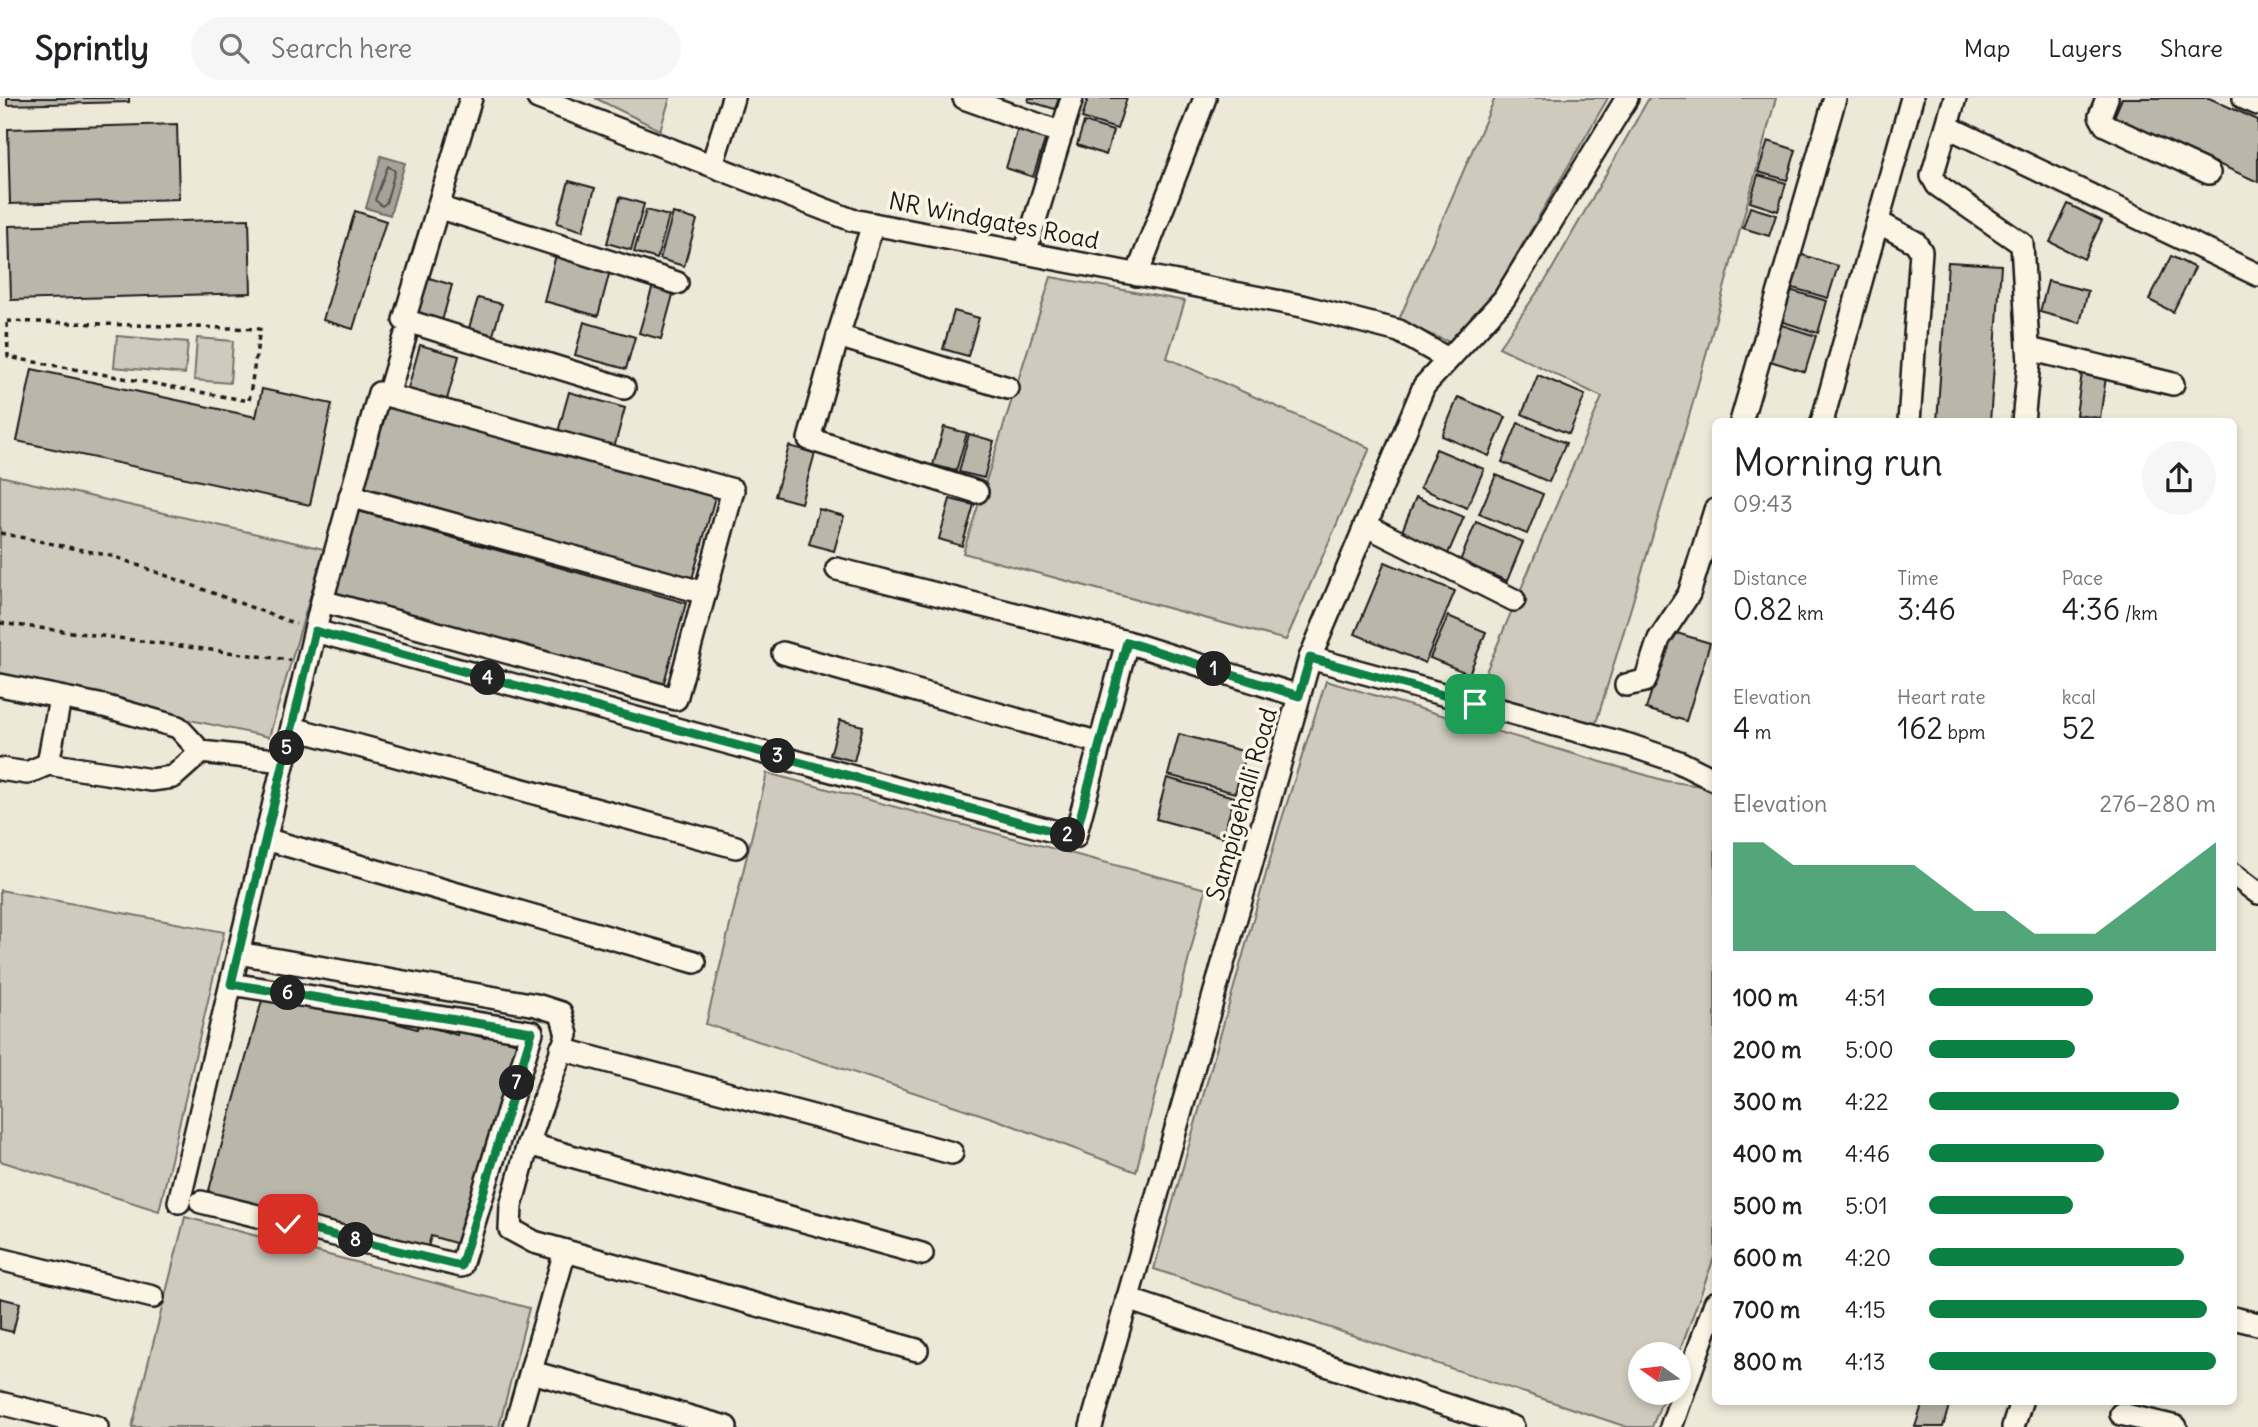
<!DOCTYPE html>
<meta charset="utf-8">
<style>
:root{--surface:#fff;--page:#f6f6f6;--text:#202124;--muted:#757577;--line:#e0e0e0;--accent:#0b8043}
body{margin:0;font-family:Delius,sans-serif;background:var(--page);color:var(--text);height:100vh;display:flex;flex-direction:column;font-size:26px;white-space:nowrap}
*{box-sizing:border-box;margin:0}
p{font-size:23px;color:var(--muted)}
.icon{flex:none;width:38px;height:38px;fill:none;stroke:currentColor;stroke-width:2;stroke-linecap:round;stroke-linejoin:round}
.map{position:relative;flex:1;overflow:hidden}
.drawer{position:absolute;left:1712px;top:320px;width:525px;height:987px;display:flex;flex-direction:column;background:var(--surface);border-radius:10px;box-shadow:0 4px 10px #0003}
.drawer>*{flex:none}
.needle{width:46px;rotate:284deg}
.buttons{position:absolute;left:1628px;top:1244px;display:grid;gap:14px}
.buttons a{display:grid;place-items:center;width:63px;height:63px;border-radius:50%;background:var(--surface);box-shadow:0 4px 10px #0003;font-size:35px}
.pin{position:absolute;display:grid;place-items:center;width:60px;height:60px;color:#fff;margin:-30px;border-radius:14px;box-shadow:0 4px 10px #0006}
.km{position:absolute;width:35px;height:35px;margin:-18px;border-radius:50%;background:#222;color:#fff;font-size:19px;line-height:35px;text-align:center}
.round{display:grid;place-items:center;flex:none;width:74px;height:74px;border-radius:37px;background:var(--page)}
.summary{display:flex;align-items:center;justify-content:space-between;height:119px;padding:0 21px}
h1{font-size:38px;font-weight:600;line-height:52px}
.stats{display:grid;grid-template-columns:repeat(3,1fr);gap:10px;height:119px;padding:7px 21px}
.stats div{display:grid;align-content:center}
.stats b{font-size:30px;font-weight:600}
.stats small{font-size:19px;font-weight:400}
.stats p{font-size:19px}
.chart{height:196px;padding:14px 21px}
.chart p{display:flex;justify-content:space-between}
.chart svg{width:100%;height:126px;margin-top:7px;fill:var(--accent);opacity:.7}
ul{padding:0 21px;list-style:none;font-size:23px}
li{display:grid;grid-template-columns:112px 84px 1fr;align-items:center;height:52px}
li i{height:18px;border-radius:9px;background:var(--accent)}
header{display:flex;align-items:center;gap:42px;box-sizing:border-box;height:98px;padding:0 35px;background:var(--surface);border-bottom:2px solid var(--line)}
header strong{font-size:33px}
nav{display:flex;gap:38px;margin-inline-start:auto;font-size:24px}
.search{width:490px;height:63px;background:var(--page);display:flex;align-items:center;gap:18px;box-sizing:border-box;padding:0 24px;border-radius:38px;color:var(--muted);font-size:26px}
.map>svg:first-child{display:block}
.green{fill:#cfcabd;stroke:#76736c;stroke-width:2}
.water{fill:#a7a299;stroke:#6f6c67;stroke-width:2}
.lines{fill:none;stroke-linecap:round;stroke-linejoin:round}
.shore{stroke:#54524e;stroke-width:2}
.building{fill:#bab6aa;stroke:#1c1c1c;stroke-width:2}
.minor-casing{stroke:#1c1c1c;stroke-width:26}
.path{stroke:#1c1c1c;stroke-width:3.5;stroke-dasharray:5 5;stroke-linecap:butt}
.minor{stroke:#fcf5e5;stroke-width:21}
.route-casing{stroke:#fff;stroke-width:14}
.route{stroke:#0b8043;stroke-width:9}
.labels{text-anchor:middle;dominant-baseline:central;stroke-width:7;stroke-linejoin:round;paint-order:stroke}
.street-label{font-size:24px;fill:#1c1c1c;stroke:#fcf5e5}
</style>
<header>
<strong>Sprintly</strong>
<div class="search"><svg class="icon" aria-label="search" viewBox="0 0 24 24"><circle cx="10" cy="10" r="6"/><path d="M15 15l6 6"/></svg>Search here</div>
<nav><a>Map</a><a>Layers</a><a>Share</a></nav>
</header>
<div class="map">
<svg width="2258" height="1329" viewBox="0 0 2258 1329">
<rect width="100%" height="100%" fill="#eee8d9"/>
<filter id="ink" filterUnits="userSpaceOnUse"><feTurbulence type="fractalNoise" baseFrequency=".0143" numOctaves="2"/><feDisplacementMap in="SourceGraphic" scale="14" xChannelSelector="R" yChannelSelector="G"/><feConvolveMatrix kernelMatrix="1 2 1 2 8 2 1 2 1" color-interpolation-filters="sRGB"/></filter>
<g filter="url(#ink)">
<g class="green">
<polygon points="595,0 670,0 660,32"/>
<polygon points="1495,0 1608,0 1496,192 1452,245 1398,224"/>
<polygon points="1649,0 1776,0 1692,308 1596,625 1477,595 1602,299 1499,249 1547,180"/>
<polygon points="1051,179 1185,203 1167,260 1370,350 1286,542 963,455"/>
<polygon points="117,238 188,244 185,276 114,269"/>
<polygon points="197,240 233,243 230,285 194,282"/>
<polygon points="0,378 324,451 269,639 0,581"/>
<polygon points="1326,583 1666,683 1715,690 1715,1157 1678,1258 1640,1256 1640,1295 1665,1295 1652,1329 1627,1329 1154,1171 1279,730"/>
<polygon points="767,675 1206,791 1136,1074 995,1021 706,926"/>
<polygon points="0,792 224,834 159,1113 0,1063"/>
<polygon points="185,1119 529,1210 499,1329 132,1329"/>
</g>
<polygon class="water" points="381,58 405,65 390,117 366,110"/>
<g class="lines">
<polygon class="shore" points="388,68 395,73 386,105 382,108 375,102"/>
</g>
<g class="building">
<polygon points="7,0 129,0 129,4 7,7"/>
<polygon points="1029,0 1059,0 1055,11 1028,3"/>
<polygon points="1088,0 1127,0 1117,31 1082,20"/>
<polygon points="2122,0 2209,0 2258,22 2258,84 2114,19"/>
<polygon points="1084,24 1113,33 1106,57 1077,47"/>
<polygon points="177,26 179,101 10,106 8,31"/>
<polygon points="1018,30 1046,39 1033,79 1006,70"/>
<polygon points="1768,43 1796,52 1787,82 1758,74"/>
<polygon points="1758,77 1786,85 1778,113 1750,104"/>
<polygon points="569,83 595,90 583,133 557,125"/>
<polygon points="620,99 644,106 631,152 607,145"/>
<polygon points="2068,106 2102,123 2084,161 2050,144"/>
<polygon points="1750,109 1776,117 1769,138 1743,130"/>
<polygon points="646,112 669,118 657,161 634,154"/>
<polygon points="355,113 386,123 353,231 323,222"/>
<polygon points="673,115 697,122 684,168 660,161"/>
<polygon points="249,121 251,195 11,202 9,128"/>
<polygon points="1796,155 1838,168 1828,200 1786,188"/>
<polygon points="556,157 610,173 598,218 544,203"/>
<polygon points="2171,158 2195,170 2173,214 2149,202"/>
<polygon points="1948,164 2001,167 1990,324 1937,324"/>
<polygon points="426,179 452,187 442,223 415,215"/>
<polygon points="2048,183 2088,193 2080,225 2040,214"/>
<polygon points="653,187 674,193 661,241 639,235"/>
<polygon points="1786,191 1827,203 1818,235 1777,222"/>
<polygon points="478,200 502,206 493,237 469,230"/>
<polygon points="954,213 979,220 968,258 943,251"/>
<polygon points="584,224 635,239 626,271 575,257"/>
<polygon points="1775,225 1816,238 1805,274 1764,261"/>
<polygon points="420,247 459,258 446,305 407,294"/>
<polygon points="32,271 256,319 262,291 332,306 310,407 17,343"/>
<polygon points="2082,275 2106,279 2100,320 2076,317"/>
<polygon points="1538,277 1585,297 1569,336 1522,316"/>
<polygon points="569,294 625,310 614,350 558,334"/>
<polygon points="1458,299 1506,319 1489,358 1442,338"/>
<polygon points="380,304 715,399 692,481 357,387"/>
<polygon points="1518,325 1566,345 1549,384 1502,364"/>
<polygon points="944,329 967,335 956,373 933,367"/>
<polygon points="969,336 994,343 984,380 959,374"/>
<polygon points="789,348 815,355 801,405 775,398"/>
<polygon points="1436,351 1484,371 1467,410 1420,390"/>
<polygon points="1496,377 1543,396 1527,436 1479,416"/>
<polygon points="1416,399 1464,419 1447,458 1400,438"/>
<polygon points="950,401 974,407 962,448 939,441"/>
<polygon points="351,411 686,505 663,588 328,493"/>
<polygon points="819,411 844,418 834,453 809,446"/>
<polygon points="1476,424 1523,444 1507,483 1460,463"/>
<polygon points="1385,464 1455,493 1425,565 1355,536"/>
<polygon points="1448,518 1486,534 1469,576 1430,560"/>
<polygon points="1670,533 1710,545 1686,623 1646,611"/>
<polygon points="840,622 863,628 854,663 830,657"/>
<polygon points="1179,636 1246,654 1235,695 1168,677"/>
<polygon points="1167,680 1234,699 1223,739 1156,721"/>
<polygon points="263,899 290,906 292,901 355,918 356,914 417,931 419,926 457,937 458,933 486,940 487,936 517,945 462,1147 431,1138 428,1149 367,1132 365,1139 206,1103"/>
<polygon points="0,1200 20,1205 13,1234 0,1231"/>
<polygon points="1923,1304 1950,1304 1943,1329 1915,1329"/>
</g>
<g class="lines">
<defs>
<g id="minor">
<polyline points="471,0 404,222 624,290"/>
<polyline points="538,0 852,122 1302,208 1399,233 1448,261"/>
<polyline points="964,0 1062,35"/>
<polyline points="1955,0 1932,78 1937,87 2022,146 2029,265 2023,324"/>
<polyline points="2107,0 2100,18 2105,27 2209,75"/>
<polyline points="2244,0 2258,6"/>
<polyline points="1948,29 2258,177"/>
<polyline points="712,67 733,0"/>
<polyline points="438,109 677,185"/>
<polyline points="1878,124 1915,144 1921,153 1909,324"/>
<polyline points="873,126 838,238 1008,290"/>
<polyline points="1025,155 1072,0"/>
<polyline points="1137,177 1205,0"/>
<polyline points="838,238 809,341 977,394"/>
<polyline points="2029,251 2173,286"/>
<polyline points="388,297 405,239"/>
<polyline points="1741,324 1835,0"/>
<polyline points="1822,324 1912,0"/>
<polyline points="350,398 705,495"/>
<polyline points="1365,427 1514,502"/>
<polyline points="837,471 1127,544 1299,598"/>
<polyline points="315,533 1075,739 1127,544"/>
<polyline points="783,555 1100,645"/>
<polyline points="1310,560 1629,647 1679,664 1715,682"/>
<polyline points="0,587 104,608 178,629 201,654 284,663"/>
<polyline points="1626,587 1645,583 1659,541 1689,496 1715,412"/>
<polyline points="292,630 736,749"/>
<polyline points="48,666 60,600"/>
<polyline points="0,671 27,675 48,666 151,682 173,679 201,654"/>
<polyline points="265,741 695,864"/>
<polyline points="2233,776 2258,795"/>
<polyline points="238,855 536,907 561,915 567,937 528,1046 511,1108 510,1131 534,1144 917,1252"/>
<polyline points="561,951 952,1055"/>
<polyline points="528,1046 922,1156"/>
<polyline points="179,1104 322,503 379,295 733,392 676,601 322,503"/>
<polyline points="201,1104 461,1168 532,934 231,886"/>
<polyline points="0,1161 153,1199"/>
<polyline points="1127,1201 1513,1329"/>
<polyline points="2233,1220 2258,1226"/>
<polyline points="532,1274 726,1329"/>
<polyline points="0,1305 97,1329"/>
<polyline points="2121,1316 2176,1329"/>
<polyline points="515,1329 565,1153"/>
<polyline points="1091,1329 1310,560 1424,288 1504,201 1627,0"/>
<polyline points="1671,1329 1715,1205"/>
<polyline points="2013,1329 2021,1304"/>
</g>
</defs>
<use href="#minor" class="minor-casing"/>
<g class="path">
<polygon points="7,223 260,231 249,303 8,259"/>
<polyline points="0,435 116,459 296,526"/>
<polyline points="0,525 290,562"/>
</g>
<use href="#minor" class="minor"/>
</g>
</g>
<g class="lines" filter="url(#ink)">
<defs>
<polyline id="route" points="288,1126 461,1168 532,934 231,886 315,533 1075,739 1127,544 1299,598 1310,560 1475,606"/>
</defs>
<use href="#route" class="route-casing"/>
<use href="#route" class="route"/>
</g>
<g class="labels">
<g class="street-label">
<text transform="translate(994 122) rotate(11)">NR Windgates Road</text>
<text transform="translate(1241 706) rotate(-74)">Sampigehalli Road</text>
</g>
</g>
</svg>
<div class="buttons">
<a><svg class="needle" viewBox="-14 -14 28 28"><path d="M0-13l5 13h-10z" fill="#e53935"/><path d="M0 13l5-13h-10z" fill="#757577"/></svg></a>
</div>
<div class="pin" style="left:1475px;top:606px;background:#1e9e55"><svg class="icon" aria-label="arrive" viewBox="0 0 24 24"><path d="M6 21V4h12l-3 4 3 4H6"/></svg></div>
<div class="pin" style="left:288px;top:1126px;background:#d93025"><svg class="icon" aria-label="check" viewBox="0 0 24 24"><path d="M5 12l5 5 9-10"/></svg></div>
<b class="km" style="left:1214px;top:571px">1</b>
<b class="km" style="left:1068px;top:737px">2</b>
<b class="km" style="left:778px;top:658px">3</b>
<b class="km" style="left:488px;top:580px">4</b>
<b class="km" style="left:287px;top:650px">5</b>
<b class="km" style="left:288px;top:895px">6</b>
<b class="km" style="left:517px;top:985px">7</b>
<b class="km" style="left:356px;top:1142px">8</b>
<section class="drawer">
<div class="summary"><div><h1>Morning run</h1><p>09:43</p></div><a class="round"><svg class="icon" aria-label="share" viewBox="0 0 24 24"><path d="M12 15V3M7 8l5-5 5 5M5 13v7h14v-7"/></svg></a></div>
<div class="stats">
<div><p>Distance</p><b>0.82<small> km</small></b></div>
<div><p>Time</p><b>3:46</b></div>
<div><p>Pace</p><b>4:36<small> /km</small></b></div>
</div>
<div class="stats">
<div><p>Elevation</p><b>4<small> m</small></b></div>
<div><p>Heart rate</p><b>162<small> bpm</small></b></div>
<div><p>kcal</p><b>52</b></div>
</div>
<div class="chart"><p><span>Elevation</span>276–280 m</p>
<svg viewBox="0 0 160 44" preserveAspectRatio="none"><path d="M0 44V6L10 6L20 14L30 14L40 14L50 14L60 14L70 22L80 30L90 30L100 38L110 38L120 38L130 30L140 22L150 14L160 6V44z"/></svg>
</div>
<ul>
<li><b>100 m</b>4:51<i style="width:57%"></i></li>
<li><b>200 m</b>5:00<i style="width:51%"></i></li>
<li><b>300 m</b>4:22<i style="width:87%"></i></li>
<li><b>400 m</b>4:46<i style="width:61%"></i></li>
<li><b>500 m</b>5:01<i style="width:50%"></i></li>
<li><b>600 m</b>4:20<i style="width:89%"></i></li>
<li><b>700 m</b>4:15<i style="width:97%"></i></li>
<li><b>800 m</b>4:13<i style="width:100%"></i></li>
</ul>
</section>
</div>
